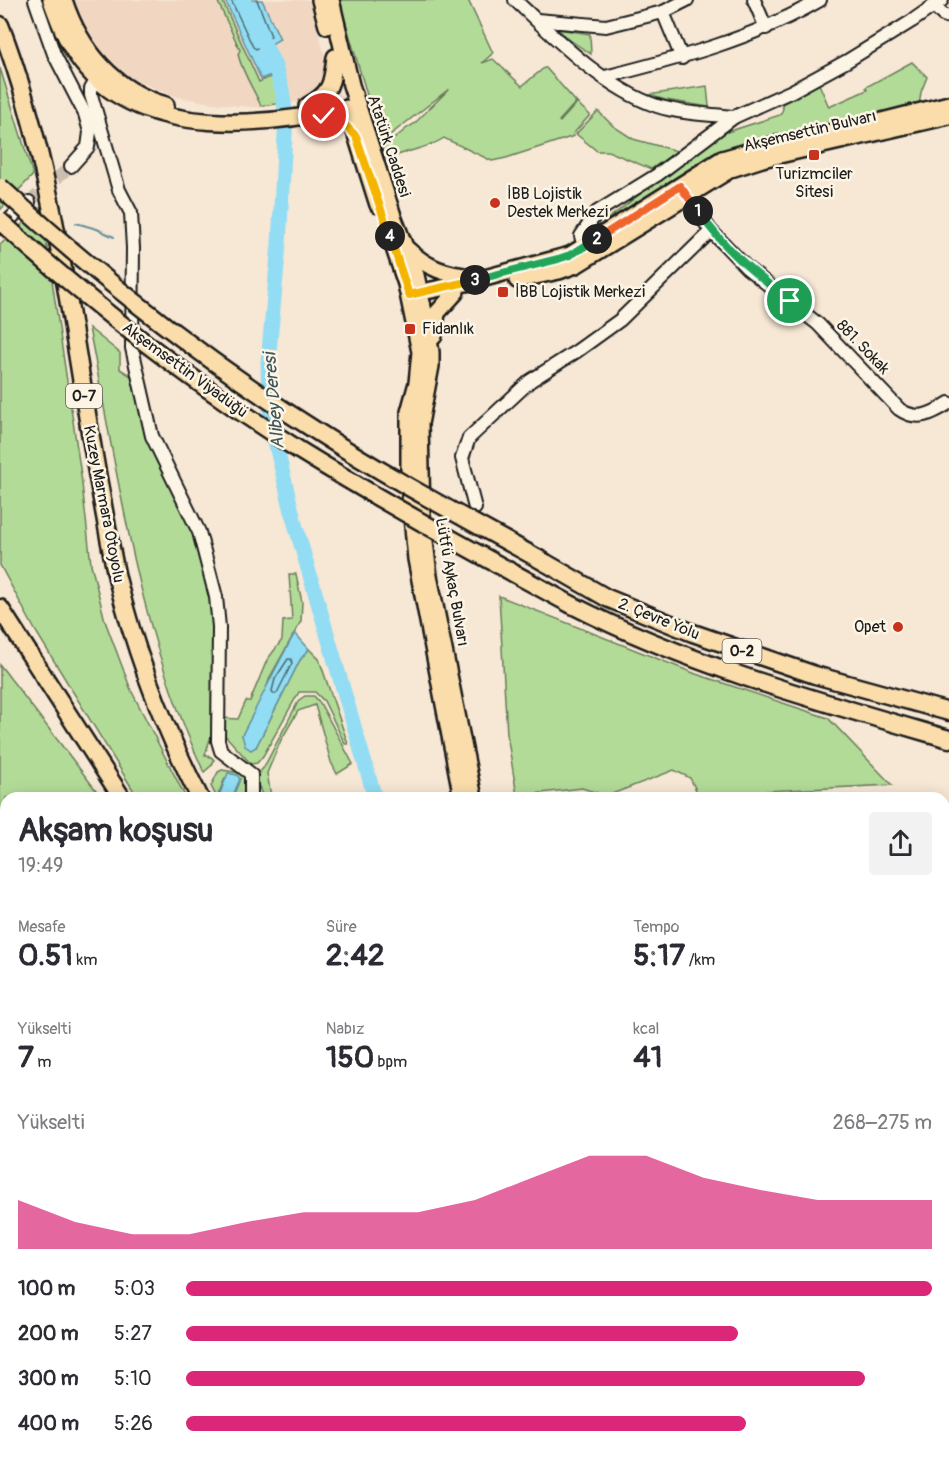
<!DOCTYPE html>
<html lang="tr">
<meta charset="utf-8">
<style>
:root{--surface:#fff;--page:#f2f2f3;--text:#2b2b33;--muted:#7c7c81;--accent:#db2777}
body{margin:0;font-family:Pangolin,sans-serif;background:var(--page);color:var(--text);height:100vh;display:flex;flex-direction:column;font-size:22px;white-space:nowrap}
*{box-sizing:border-box;margin:0}
p{font-size:20px;color:var(--muted)}
.icon{flex:none;width:33px;height:33px;fill:none;stroke:currentColor;stroke-width:2;stroke-linecap:round;stroke-linejoin:round}
.map{position:relative;flex:1;overflow:hidden}
.panel{position:absolute;left:0px;top:792px;width:950px;height:668px;display:flex;flex-direction:column;background:var(--surface);border-radius:18px 18px 0 0;box-shadow:0 3px 15px #0003}
.panel>*{flex:none}
.pin{position:absolute;display:grid;place-items:center;width:51px;height:51px;color:#fff;margin:-26px;border:3px solid #fff;border-radius:50%;box-shadow:0 2px 6px #0007}
.km{position:absolute;width:30px;height:30px;margin:-15px;border-radius:50%;background:#222;color:#fff;font-size:16px;line-height:30px;text-align:center}
.round{display:grid;place-items:center;flex:none;width:63px;height:63px;border-radius:6px;background:var(--page)}
.head{display:flex;align-items:center;justify-content:space-between;height:102px;padding:0 18px}
h1{font-size:33px;font-weight:700;line-height:45px}
.metrics{display:grid;grid-template-columns:repeat(3,1fr);gap:9px;height:102px;padding:6px 18px}
.metrics div{display:grid;align-content:center}
.metrics b{font-size:30px;font-weight:700}
.metrics small{font-size:16px;font-weight:400}
.metrics p{font-size:16px}
.chart{height:168px;padding:12px 18px}
.chart p{display:flex;justify-content:space-between}
.chart svg{width:100%;height:108px;margin-top:6px;fill:var(--accent);opacity:.7}
ul{padding:0 18px;list-style:none;font-size:20px}
li{display:grid;grid-template-columns:96px 72px 1fr;align-items:center;height:45px}
li i{height:15px;border-radius:8px;background:var(--accent)}
.map>svg:first-child{display:block}
.built{fill:#f1d7c2}
.green{fill:#b3db98;stroke:#687c5a;stroke-width:1.5}
.water{fill:#92ddf3;stroke:#63909d;stroke-width:1.5}
.lines{fill:none;stroke-linecap:round;stroke-linejoin:round}
.shore{stroke:#4b6972;stroke-width:1.5}
.stream{stroke:#63909d;stroke-width:2}
.river{stroke:#92ddf3;stroke-width:15}
.minor-tunnel{stroke:#cbbeb0;stroke-width:12;stroke-dasharray:12 6;stroke-linecap:butt}
.highway-tunnel{stroke:#cbbeb0;stroke-width:16;stroke-dasharray:16 8;stroke-linecap:butt}
.minor-casing{stroke:#1c1c1c;stroke-width:16}
.major-casing{stroke:#1c1c1c;stroke-width:20}
.highway-casing{stroke:#1c1c1c;stroke-width:21}
.minor{stroke:#fcf5e5;stroke-width:12}
.major{stroke:#faddab;stroke-width:15}
.highway{stroke:#faddab;stroke-width:16}
.highway-bridge-casing{stroke:#1c1c1c;stroke-width:21;stroke-linecap:butt}
.highway-bridge{stroke:#faddab;stroke-width:16}
.split-1-casing{stroke:#fff;stroke-width:12}
.split-2-casing{stroke:#fff;stroke-width:12}
.split-3-casing{stroke:#fff;stroke-width:12}
.split-4-casing{stroke:#fff;stroke-width:12}
.split-5-casing{stroke:#fff;stroke-width:12}
.split-1{stroke:#22a559;stroke-width:8}
.split-2{stroke:#f0652b;stroke-width:8}
.split-3{stroke:#22a559;stroke-width:8}
.split-4{stroke:#f5b400;stroke-width:8}
.split-5{stroke:#f5b400;stroke-width:8}
.poi-dot{fill:#c8321e;stroke:#fcf5e5;stroke-width:2}
.labels{text-anchor:middle;dominant-baseline:central;stroke-width:5;stroke-linejoin:round;paint-order:stroke}
.shield{fill:#fcf5e5;stroke:#5f5d58;stroke-width:1.5}
.shield-label{font-size:15px;font-weight:bold;fill:#1c1c1c}
.street-label{font-size:16px;fill:#1c1c1c;stroke:#fcf5e5}
.poi-label{font-size:16px;fill:#1c1c1c;stroke:#fcf5e5;text-anchor:start}
.water-label{font-size:18px;font-style:italic;fill:#3f565c;stroke:#fcf5e5}
</style>
<div class="map">
<svg width="949" height="1459" viewBox="0 0 949 1459">
<rect width="100%" height="100%" fill="#f7e7d5"/>
<filter id="ink" filterUnits="userSpaceOnUse"><feTurbulence type="fractalNoise" baseFrequency=".0167" numOctaves="2"/><feDisplacementMap in="SourceGraphic" scale="12" xChannelSelector="R" yChannelSelector="G"/><feConvolveMatrix kernelMatrix="1 2 1 2 8 2 1 2 1" color-interpolation-filters="sRGB"/></filter>
<g filter="url(#ink)">
<polygon class="built" points="74,0 310,0 326,60 325,73 322,84 317,92 302,101 265,107 249,107 205,102 178,97 156,89 135,80 120,70 93,43 83,25"/>
<g class="green">
<path d="M217 0H222L259 82 275 75 283 103 261 106C254 89 242 73 238 54L240 50Z"/>
<path d="M339 0H468L493 53 482 63 493 59 522 86 544 68H546L576 102 559 121 560 122 577 103 590 115 573 134 574 136 506 158 492 161 444 138C428 149 406 150 388 159L385 156 382 149 407 128 414 124 449 89 381 142Z"/>
<polygon points="558,29 590,34 591,54 570,40"/>
<polygon points="912,62 927,77 921,92 919,106 873,117 589,237 597,227 718,135 780,115 783,109 782,104 819,84 829,107 867,90 866,87"/>
<polygon points="0,68 33,175 0,210"/>
<polygon points="707,86 709,107 666,100 648,95"/>
<polygon points="598,111 613,126 633,139 677,151 651,169 608,151 597,151 576,134"/>
<polygon points="41,207 81,475 91,564 105,621 131,690 186,798 138,798 35,630 0,565 0,245"/>
<path d="M89 328 120 353V369L136 379 196 533 207 579 214 629 215 731 210 739 205 755 211 757 214 760 212 765 204 772C138 631 119 479 89 328Z"/>
<polygon points="289,574 296,574 302,602 301,621 270,677 265,692 242,735 256,747 300,660 309,649 319,659 348,744 345,744 324,701 315,692 299,692 263,756 257,763 251,764 222,732 221,718 238,719 246,701 250,701 267,660 282,640 283,621 292,620"/>
<polygon points="499,596 696,674 828,718 892,785 766,791 760,798 700,798 690,778 674,770 607,796 582,788 517,796 507,734"/>
<polygon points="0,665 102,798 6,798 6,858 0,857"/>
<path d="M305 696H314L320 703 353 764 337 774 331 762 315 705 298 711 281 740 267 773 271 796 263 798C259 784 253 779 264 767L299 700Z"/>
<polygon points="222,770 241,773 244,777 244,798 232,798 240,779 225,778 217,798 211,786 218,772"/>
<polygon points="949,925 949,1027 944,1013 944,930"/>
<polygon points="0,945 6,946 6,995 0,997"/>
<polygon points="6,1011 6,1374 0,1372 0,1015"/>
<polygon points="949,1040 949,1145 944,1143 944,1047 947,1046"/>
<polygon points="944,1317 949,1318 949,1427 944,1427"/>
<polygon points="11,1454 262,1454 265,1459 0,1459"/>
<polygon points="290,1454 348,1454 344,1456 330,1455 329,1459 292,1459"/>
<polygon points="576,1454 750,1454 747,1459 574,1459"/>
</g>
<g class="water">
<polygon points="225,0 262,0 280,39 264,48 276,73 261,79"/>
<path d="M295 633 309 649 300 660 256 747 251 750 245 746 242 735C260 701 276 666 295 633Z"/>
<polygon points="228,773 237,775 240,779 232,798 218,798"/>
</g>
<g class="lines">
<g class="shore">
<polyline points="231,0 253,47 256,49 271,36 257,0"/>
<polyline points="240,0 255,34 259,35 261,32 250,7 249,0"/>
<polygon points="288,659 291,659 292,663 277,693 274,694 272,691 275,679"/>
</g>
<g class="stream">
<polyline points="76,223 97,229 114,237"/>
<polyline points="944,1285 949,1286"/>
<polyline points="672,1454 673,1459"/>
</g>
<polyline class="river" points="243,0 275,66 282,90 286,117 279,244 268,362 269,400 274,437 295,524 375,798"/>
<polyline class="minor-tunnel" points="29,202 71,166"/>
<g class="highway-tunnel">
<polyline points="497,1454 500,1459"/>
<polyline points="568,1454 571,1459"/>
</g>
<defs>
<g id="minor">
<polyline points="35,0 54,54 85,114 90,132 88,147 71,166"/>
<path d="M515 0C555 38 604 88 657 106 682 114 709 114 734 117"/>
<polyline points="754,0 766,28"/>
<polyline points="934,6 943,15 949,17"/>
<polyline points="663,12 682,58"/>
<polyline points="537,20 606,26 663,12 687,0"/>
<path d="M605 77C680 58 753 39 820 0"/>
<polyline points="97,79 91,89 91,95 119,190 131,213 133,248 132,348 152,436 199,532 216,597 219,627 218,741 221,751 251,774 251,798"/>
<path d="M687 196 711 231 725 245 747 268 818 324 899 409C917 422 932 414 949 403"/>
<polyline points="0,228 29,202"/>
<polyline points="584,247 581,236 597,212 657,175 734,117 792,91 847,61 912,21 942,0"/>
<polyline points="475,508 462,458 469,438 530,381 577,351 620,320 711,231"/>
<polyline points="481,1454 482,1459"/>
<polyline points="537,1454 553,1459"/>
<polyline points="863,1454 868,1459"/>
<polyline points="894,1454 901,1459"/>
<polyline points="243,1459 249,1454"/>
<polyline points="402,1459 411,1454"/>
<polyline points="777,1459 779,1454"/>
<polyline points="812,1459 823,1454"/>
</g>
<g id="major">
<path d="M51 0C60 25 69 49 87 69 147 139 267 126 347 108"/>
<path d="M64 0C80 49 114 91 166 105"/>
<polyline points="320,0 327,26"/>
<polyline points="331,0 351,85 394,219 416,275 424,312 431,352 431,366 420,424 422,515 429,576 474,798"/>
<path d="M307 106C331 93 332 84 335 57"/>
<polyline points="348,110 378,205"/>
<polyline points="391,239 406,284 420,352 417,383 409,412 409,485 416,559 462,798"/>
<path d="M407 249C427 268 446 275 474 277"/>
<polyline points="517,280 559,271 576,265 731,169 762,159 949,116"/>
<polyline points="412,294 466,283 570,255 722,159 764,147 878,122 949,104"/>
<polyline points="434,336 437,313 456,292"/>
<polyline points="944,1309 949,1311"/>
</g>
<g id="highway">
<path d="M0 25C58 176 71 337 101 494 106 522 111 550 117 578 136 655 164 728 200 798"/>
<polyline points="546,563 607,598 693,633 815,675 949,712"/>
<path d="M572 605C691 666 821 702 949 739"/>
<polyline points="0,608 122,798"/>
</g>
</defs>
<use href="#minor" class="minor-casing"/>
<use href="#major" class="major-casing"/>
<use href="#highway" class="highway-casing"/>
<use href="#minor" class="minor"/>
<use href="#major" class="major"/>
<use href="#highway" class="highway"/>
<defs>
<g id="highway-bridge">
<path d="M0 187C100 279 205 361 321 434 394 481 471 521 546 563"/>
<path d="M0 221C93 306 193 383 299 450 388 505 480 555 572 605"/>
</g>
</defs>
<use href="#highway-bridge" class="highway-bridge-casing"/>
<use href="#highway-bridge" class="highway-bridge"/>
</g>
</g>
<g class="lines" filter="url(#ink)">
<defs>
<path id="split-1" d="M698 211C723 248 755 274 790 301"/>
<polyline id="split-2" points="597,239 680,186 698,211"/>
<polyline id="split-3" points="475,280 558,259 570,255 597,239"/>
<polyline id="split-4" points="390,236 409,295 475,280"/>
<polyline id="split-5" points="324,116 346,126 356,136 390,236"/>
</defs>
<use href="#split-1" class="split-1-casing"/>
<use href="#split-2" class="split-2-casing"/>
<use href="#split-3" class="split-3-casing"/>
<use href="#split-4" class="split-4-casing"/>
<use href="#split-5" class="split-5-casing"/>
<use href="#split-1" class="split-1"/>
<use href="#split-2" class="split-2"/>
<use href="#split-3" class="split-3"/>
<use href="#split-4" class="split-4"/>
<use href="#split-5" class="split-5"/>
</g>
<g class="poi-dot">
<rect x="808" y="149" width="12" height="12" rx="3"/>
<circle cx="495" cy="203" r="6"/>
<rect x="497" y="286" width="12" height="12" rx="3"/>
<rect x="404" y="323" width="12" height="12" rx="3"/>
<circle cx="898" cy="627" r="6"/>
</g>
<g class="labels">
<g class="shield">
<rect x="66" y="384" width="36" height="24" rx="4.5"/>
<rect x="722.5" y="639" width="39" height="24" rx="4.5"/>
</g>
<g class="shield-label">
<text x="84" y="396">O-7</text>
<text x="742" y="651">O-2</text>
</g>
<g class="street-label">
<text transform="translate(810 131) rotate(-13)">Akşemsettin Bulvarı</text>
<text transform="translate(389 146) rotate(72)">Atatürk Caddesi</text>
<text transform="translate(863 347) rotate(46)">881. Sokak</text>
<text transform="translate(185 370) rotate(36)">Akşemsettin Viyadüğü</text>
<text transform="translate(104 504) rotate(79)">Kuzey Marmara Otoyolu</text>
<text transform="translate(452 582) rotate(80)">Lütfü Aykaç Bulvarı</text>
<text transform="translate(659 619) rotate(22)">2. Çevre Yolu</text>
</g>
<g class="poi-label">
<text x="814" y="174" text-anchor="middle">Turizmciler<tspan x="814" dy="18">Sitesi</tspan></text>
<text x="507" y="194">İBB Lojistik<tspan x="507" dy="18">Destek Merkezi</tspan></text>
<text x="515" y="292">İBB Lojistik Merkezi</text>
<text x="422" y="329">Fidanlık</text>
<text x="886" y="627" text-anchor="end">Opet</text>
</g>
<g class="water-label">
<text transform="translate(274 401) rotate(-95)">Alibey Deresi</text>
</g>
</g>
</svg>
<div class="pin" style="left:790px;top:301px;background:#1e9e55"><svg class="icon" aria-label="arrive" viewBox="0 0 24 24"><path d="M6 21V4h12l-3 4 3 4H6"/></svg></div>
<div class="pin" style="left:324px;top:116px;background:#d93025"><svg class="icon" aria-label="check" viewBox="0 0 24 24"><path d="M5 12l5 5 9-10"/></svg></div>
<b class="km" style="left:698px;top:211px">1</b>
<b class="km" style="left:597px;top:239px">2</b>
<b class="km" style="left:475px;top:280px">3</b>
<b class="km" style="left:390px;top:236px">4</b>
<section class="panel">
<div class="head"><div><h1>Akşam koşusu</h1><p>19:49</p></div><a class="round"><svg class="icon" aria-label="share" viewBox="0 0 24 24"><path d="M12 15V3M7 8l5-5 5 5M5 13v7h14v-7"/></svg></a></div>
<div class="metrics">
<div><p>Mesafe</p><b>0.51<small> km</small></b></div>
<div><p>Süre</p><b>2:42</b></div>
<div><p>Tempo</p><b>5:17<small> /km</small></b></div>
</div>
<div class="metrics">
<div><p>Yükselti</p><b>7<small> m</small></b></div>
<div><p>Nabız</p><b>150<small> bpm</small></b></div>
<div><p>kcal</p><b>41</b></div>
</div>
<div class="chart"><p><span>Yükselti</span>268–275 m</p>
<svg viewBox="0 0 160 44" preserveAspectRatio="none"><path d="M0 44V24L10 33L20 38L30 38L40 33L50 29L60 29L70 29L80 24L90 15L100 6L110 6L120 15L130 20L140 24L150 24L160 24V44z"/></svg>
</div>
<ul>
<li><b>100 m</b>5:03<i style="width:100%"></i></li>
<li><b>200 m</b>5:27<i style="width:74%"></i></li>
<li><b>300 m</b>5:10<i style="width:91%"></i></li>
<li><b>400 m</b>5:26<i style="width:75%"></i></li>
</ul>
</section>
</div>
